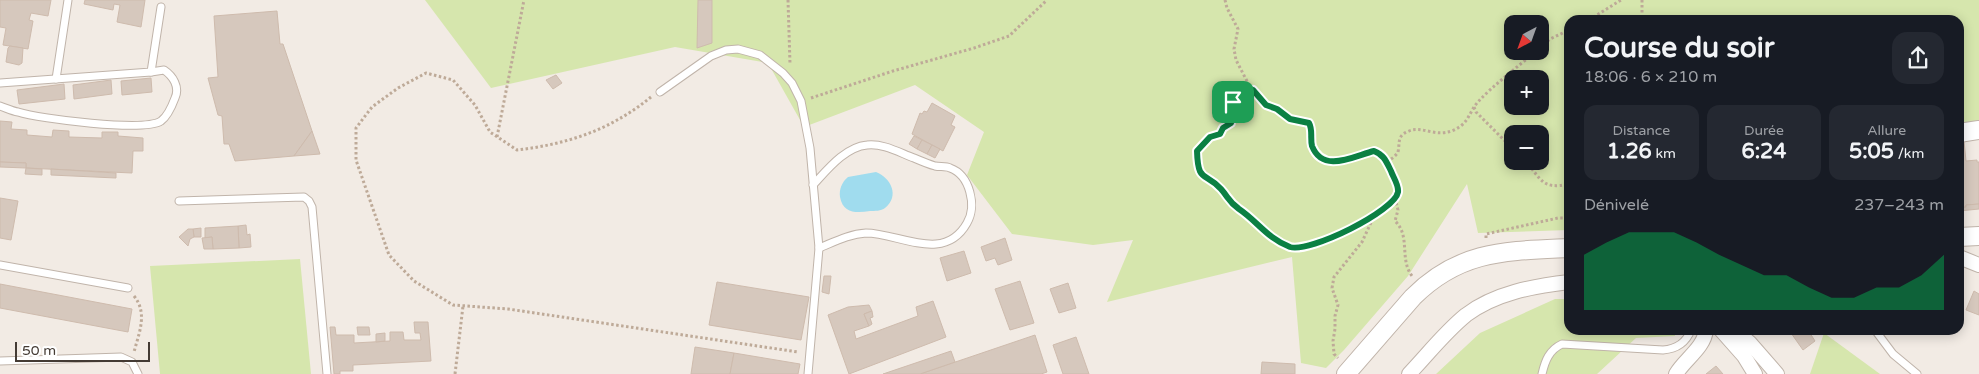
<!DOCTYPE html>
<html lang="fr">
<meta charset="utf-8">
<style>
:root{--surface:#171b24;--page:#242831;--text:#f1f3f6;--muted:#9ea1a6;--accent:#0b8043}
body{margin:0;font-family:"Varela Round",sans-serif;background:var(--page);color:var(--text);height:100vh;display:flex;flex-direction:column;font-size:19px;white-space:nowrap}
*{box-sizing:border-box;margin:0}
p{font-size:16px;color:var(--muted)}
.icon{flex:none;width:28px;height:28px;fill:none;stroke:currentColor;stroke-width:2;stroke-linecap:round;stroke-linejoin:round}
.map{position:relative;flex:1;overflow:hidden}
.drawer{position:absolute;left:1564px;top:15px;width:400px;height:320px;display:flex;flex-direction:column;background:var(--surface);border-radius:15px;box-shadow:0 2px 12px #0003}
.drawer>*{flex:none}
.needle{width:32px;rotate:221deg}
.buttons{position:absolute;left:1504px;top:15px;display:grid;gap:10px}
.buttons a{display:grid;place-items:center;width:45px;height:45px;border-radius:10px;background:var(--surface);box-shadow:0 2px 12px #0003;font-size:25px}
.scale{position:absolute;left:15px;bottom:12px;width:135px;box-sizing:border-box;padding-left:5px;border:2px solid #443b34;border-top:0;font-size:14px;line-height:18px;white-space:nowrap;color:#443b34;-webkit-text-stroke:4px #fff;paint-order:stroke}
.pin{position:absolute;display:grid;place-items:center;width:42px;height:42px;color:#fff;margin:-21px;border-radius:10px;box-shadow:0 2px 8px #0006}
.round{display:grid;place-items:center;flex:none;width:52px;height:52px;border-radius:15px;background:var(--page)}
.summary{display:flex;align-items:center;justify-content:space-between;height:85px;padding:0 20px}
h1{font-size:28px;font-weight:700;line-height:38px}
.figures{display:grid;grid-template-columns:repeat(3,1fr);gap:8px;height:85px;padding:5px 20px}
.figures div{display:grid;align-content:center;border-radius:12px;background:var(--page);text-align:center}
.figures b{font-size:21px;font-weight:700}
.figures small{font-size:14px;font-weight:400}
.figures p{font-size:14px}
.chart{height:140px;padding:10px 20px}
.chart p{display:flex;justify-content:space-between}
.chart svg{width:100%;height:90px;margin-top:5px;fill:var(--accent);opacity:.7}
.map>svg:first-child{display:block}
.green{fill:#d6e6ad;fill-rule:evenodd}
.water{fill:#a0dcee}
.building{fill:#d6c8bd;stroke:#cebbad}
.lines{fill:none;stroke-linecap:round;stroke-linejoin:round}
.service-casing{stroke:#c0b4aa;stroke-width:9}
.minor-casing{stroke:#c0b4aa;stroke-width:16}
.tertiary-casing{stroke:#c0b4aa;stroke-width:20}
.path{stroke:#beaa98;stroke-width:3;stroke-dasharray:2.5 2.5;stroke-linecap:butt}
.service{stroke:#fff;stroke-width:7}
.minor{stroke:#fff;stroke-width:14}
.tertiary{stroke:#fff;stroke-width:18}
.route-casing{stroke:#fff;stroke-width:10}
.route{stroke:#0b8043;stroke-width:6}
</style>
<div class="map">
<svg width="1979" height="374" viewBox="0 0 1979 374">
<rect width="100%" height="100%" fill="#f2ebe4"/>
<g class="green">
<path d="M425 0H1979V121L1959 124V20H1569V230L1478 233 1467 184 1408 276 1344 350 1326 368 1301 363 1292 257 1107 302 1133 240 1093 245 1012 234 967 175 984 132 915 85 804 127 768 63 675 47 491 88ZM1512 24H1540V51H1512ZM1512 79H1540V106H1512ZM1512 134H1540V161H1512Z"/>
<polygon points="300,259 311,374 160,374 150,266"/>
<polygon points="1555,299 1569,299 1569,330 1674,330 1675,336 1636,338 1597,374 1436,374 1480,333"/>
<polygon points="1824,333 1880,374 1810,374"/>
</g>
<path class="water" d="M876 172C891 178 900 196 885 208 881 211 875 211 870 211 857 213 843 214 840 197 839 189 842 182 848 177Z"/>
<g class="building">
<polygon points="0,0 51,0 48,16 31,13 29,20 33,21 28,49 3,45 6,28 0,27"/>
<polygon points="85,0 145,0 141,27 117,22 120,5 114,4 113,10 84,4"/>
<polygon points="698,0 712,0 712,43 697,48"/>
<polygon points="277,11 280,44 283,44 312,131 294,156 235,161 229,144 224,144 222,116 218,115 208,78 218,77 214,16"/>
<polygon points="10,46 23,48 22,63 19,65 6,62 8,48"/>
<polygon points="556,75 562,83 553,89 546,80"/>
<polygon points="151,78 152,92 122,95 121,81"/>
<polygon points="111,80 112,94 74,99 73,85"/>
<polygon points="64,84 65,99 19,104 17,90"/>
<polygon points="932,103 955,116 951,125 955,127 943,151 912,134 920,113 922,114 924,111 927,112"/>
<polygon points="0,121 12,122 11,129 27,130 27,135 52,137 53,130 69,131 69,137 102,138 102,132 118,132 118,136 143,138 143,151 133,151 132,173 26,168 26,163 0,162"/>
<polygon points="312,131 320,154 294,156"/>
<polygon points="914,136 922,140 917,149 909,144"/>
<polygon points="922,140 932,145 927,154 917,149"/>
<polygon points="1964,141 1966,161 1977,160 1977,162 1979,162 1979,204 1966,205 1966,207 1959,208 1959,142"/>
<polygon points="932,145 940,149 935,158 927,154"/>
<polygon points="0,162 26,163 26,168 0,167"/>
<polygon points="26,168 42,169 42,175 25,174"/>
<polygon points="51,169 116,173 116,178 51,175"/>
<polygon points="0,198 18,201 11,240 0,238"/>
<polygon points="1979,204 1979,209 1959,211 1959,208 1966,207 1966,205"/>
<polygon points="246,225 247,235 250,234 251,247 239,248 238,226"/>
<polygon points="238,226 239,248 213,249 212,237 205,238 205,228"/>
<polygon points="201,228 201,237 194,237 193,229"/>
<polygon points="188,229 193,229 194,237 190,239 188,246 179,237"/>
<polygon points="212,237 213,249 204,249 202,238"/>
<polygon points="1005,238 1012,260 998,265 995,258 986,261 981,247"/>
<polygon points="964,251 971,273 947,281 940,258"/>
<polygon points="824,276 831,276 829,294 822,292"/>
<polygon points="1020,281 1034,323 1010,330 995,289"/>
<polygon points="717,282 809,297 801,340 709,325"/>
<polygon points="1068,283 1076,308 1059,313 1050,289"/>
<polygon points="0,284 132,309 128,332 0,308"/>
<polygon points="1974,291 1979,294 1979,315 1966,310"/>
<polygon points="933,301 946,337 849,374 828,315 848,307 869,305 872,311 864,314 869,326 854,331 856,339 918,316 916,307"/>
<polygon points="872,311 873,317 870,318 872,324 869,326 864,314"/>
<polygon points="414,322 428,322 431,361 353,365 353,371 340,371 340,374 334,374 330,327 335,327 336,335 354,335 354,343 390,341 390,332 403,332 404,340 421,340 420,333 415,333"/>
<polygon points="357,327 369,327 370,335 358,335"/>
<polygon points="1795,330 1808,330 1815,341 1803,350 1791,333"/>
<polygon points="385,333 385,341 376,342 376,334"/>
<polygon points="1035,335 1047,372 1041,374 920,374"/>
<polygon points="1076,337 1089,374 1063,374 1053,345"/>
<polygon points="695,347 734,353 730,374 691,374"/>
<polygon points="951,351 955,362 920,374 883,374"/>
<polygon points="734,353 800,364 798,374 730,374"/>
<polygon points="1262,362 1295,364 1295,374 1261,374"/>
<polygon points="1716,366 1723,374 1706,374"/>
</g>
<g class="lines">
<defs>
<g id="service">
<polyline points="56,79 68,0"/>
<polyline points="0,83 151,72 161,7"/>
<polyline points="660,92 711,56 726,50 738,49 760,55 783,73 792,83 801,101 810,148 819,248 808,374"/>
<path d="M0 106C6 108 12 111 18 112 40 119 144 132 161 121 168 116 172 106 175 98 180 87 173 76 164 70L151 72"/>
<path d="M813 185C827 170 845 147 867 145 883 143 900 153 914 158 921 161 928 164 935 166 940 167 946 166 950 168 970 175 977 206 967 223 944 264 899 233 866 233 849 234 834 242 819 248"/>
<polyline points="179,201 304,197 309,201 312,207 327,374"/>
<polyline points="0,265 128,288"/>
<polyline points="1875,330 1893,354 1917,374"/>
<polyline points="0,361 121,357 132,362 138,374"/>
<path d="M1542 374C1545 361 1549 350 1562 344L1663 350C1676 349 1686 343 1691 330"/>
</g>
<g id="minor">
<polyline points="1959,257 1979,265"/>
<polyline points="1721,330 1744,356 1755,374"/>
<polyline points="1735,330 1750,343 1777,374"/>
<path d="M1409 374C1428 354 1445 332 1466 315 1495 293 1534 286 1569 282"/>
<path d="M1676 374C1685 359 1704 348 1706 330"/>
</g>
<g id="tertiary">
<polyline points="1959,133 1979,130"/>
<polyline points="1959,237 1979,236"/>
<path d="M1346 374 1413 297C1460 250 1506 251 1569 248"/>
</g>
</defs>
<use href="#service" class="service-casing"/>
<use href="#minor" class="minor-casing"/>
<use href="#tertiary" class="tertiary-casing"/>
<g class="path">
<polyline points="788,0 790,64"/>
<path d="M1225 0 1227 8 1238 29 1234 49 1236 60 1248 83 1266 105 1277 109 1290 119 1309 123C1313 130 1310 138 1312 146 1323 174 1354 156 1374 151L1380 154 1386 160 1396 182 1398 191 1395 198 1374 216 1362 242 1334 277 1332 288 1338 305 1335 316V329L1333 341 1334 354 1338 358"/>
<polyline points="1642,0 1642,20"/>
<polyline points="1589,20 1621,0"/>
<polyline points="1540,48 1550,39 1569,30"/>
<polyline points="1253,90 1233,101 1231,123 1223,129 1220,134 1210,137 1197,151 1197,163 1201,175 1221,189 1228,202 1246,214 1268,236 1292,248 1316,244 1337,237 1374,216"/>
<path d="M651 97C641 105 630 113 619 119 588 137 552 146 517 150L490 132 475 105 453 80 426 73 398 88 372 107 356 128V160L389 255 414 281 453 305 508 309 798 352"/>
<polyline points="811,98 893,71 974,48 1009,36 1047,0"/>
<polyline points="1474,107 1476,112 1512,148"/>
<path d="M1569 123C1566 131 1566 141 1569 149"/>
<polyline points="497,137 524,0"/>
<path d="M1525 161C1542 179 1541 190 1569 184"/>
<path d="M1387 162C1391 159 1396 156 1398 152 1400 143 1397 136 1407 132 1423 123 1439 143 1462 125 1469 119 1471 110 1477 103 1493 85 1518 67 1536 51"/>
<path d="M1395 198 1398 210 1395 221C1411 236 1399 259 1412 276"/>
<polyline points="1486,238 1486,234 1558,218 1569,218"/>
<path d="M134 296C148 313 139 333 134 352"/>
<polyline points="455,374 463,306"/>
</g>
<use href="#service" class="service"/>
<use href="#minor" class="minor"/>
<use href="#tertiary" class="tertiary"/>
</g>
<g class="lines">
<defs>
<path id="route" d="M1253 90 1266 105 1277 109 1290 119 1309 123C1313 130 1310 138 1312 146 1323 174 1354 156 1374 151 1384 155 1386 161 1391 171 1393 177 1399 185 1398 192 1395 211 1310 253 1290 247 1268 239 1257 221 1239 209 1228 201 1229 198 1221 189 1205 171 1198 184 1197 151L1210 137 1220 134 1223 128 1231 123 1233 102Z"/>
</defs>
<use href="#route" class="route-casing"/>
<use href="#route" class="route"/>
</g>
</svg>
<div class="buttons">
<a><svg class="needle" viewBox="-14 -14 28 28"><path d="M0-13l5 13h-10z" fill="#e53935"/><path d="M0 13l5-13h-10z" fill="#9ea1a6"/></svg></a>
<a>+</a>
<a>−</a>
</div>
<div class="scale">50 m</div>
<div class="pin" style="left:1233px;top:102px;background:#1e9e55"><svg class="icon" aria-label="arrive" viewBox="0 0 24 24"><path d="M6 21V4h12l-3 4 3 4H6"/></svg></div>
<section class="drawer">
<div class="summary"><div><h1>Course du soir</h1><p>18:06 · 6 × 210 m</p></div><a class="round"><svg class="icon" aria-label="share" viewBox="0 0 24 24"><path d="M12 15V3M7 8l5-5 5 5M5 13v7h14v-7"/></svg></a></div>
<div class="figures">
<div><p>Distance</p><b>1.26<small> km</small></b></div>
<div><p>Durée</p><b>6:24</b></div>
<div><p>Allure</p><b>5:05<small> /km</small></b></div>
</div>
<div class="chart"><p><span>Dénivelé</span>237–243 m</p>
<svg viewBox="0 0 160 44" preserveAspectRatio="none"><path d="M0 44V17L10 11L20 6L30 6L40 6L50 11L60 17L70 22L80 27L90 27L100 33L110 38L120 38L130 33L140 33L150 27L160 17V44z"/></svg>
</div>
</section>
</div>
